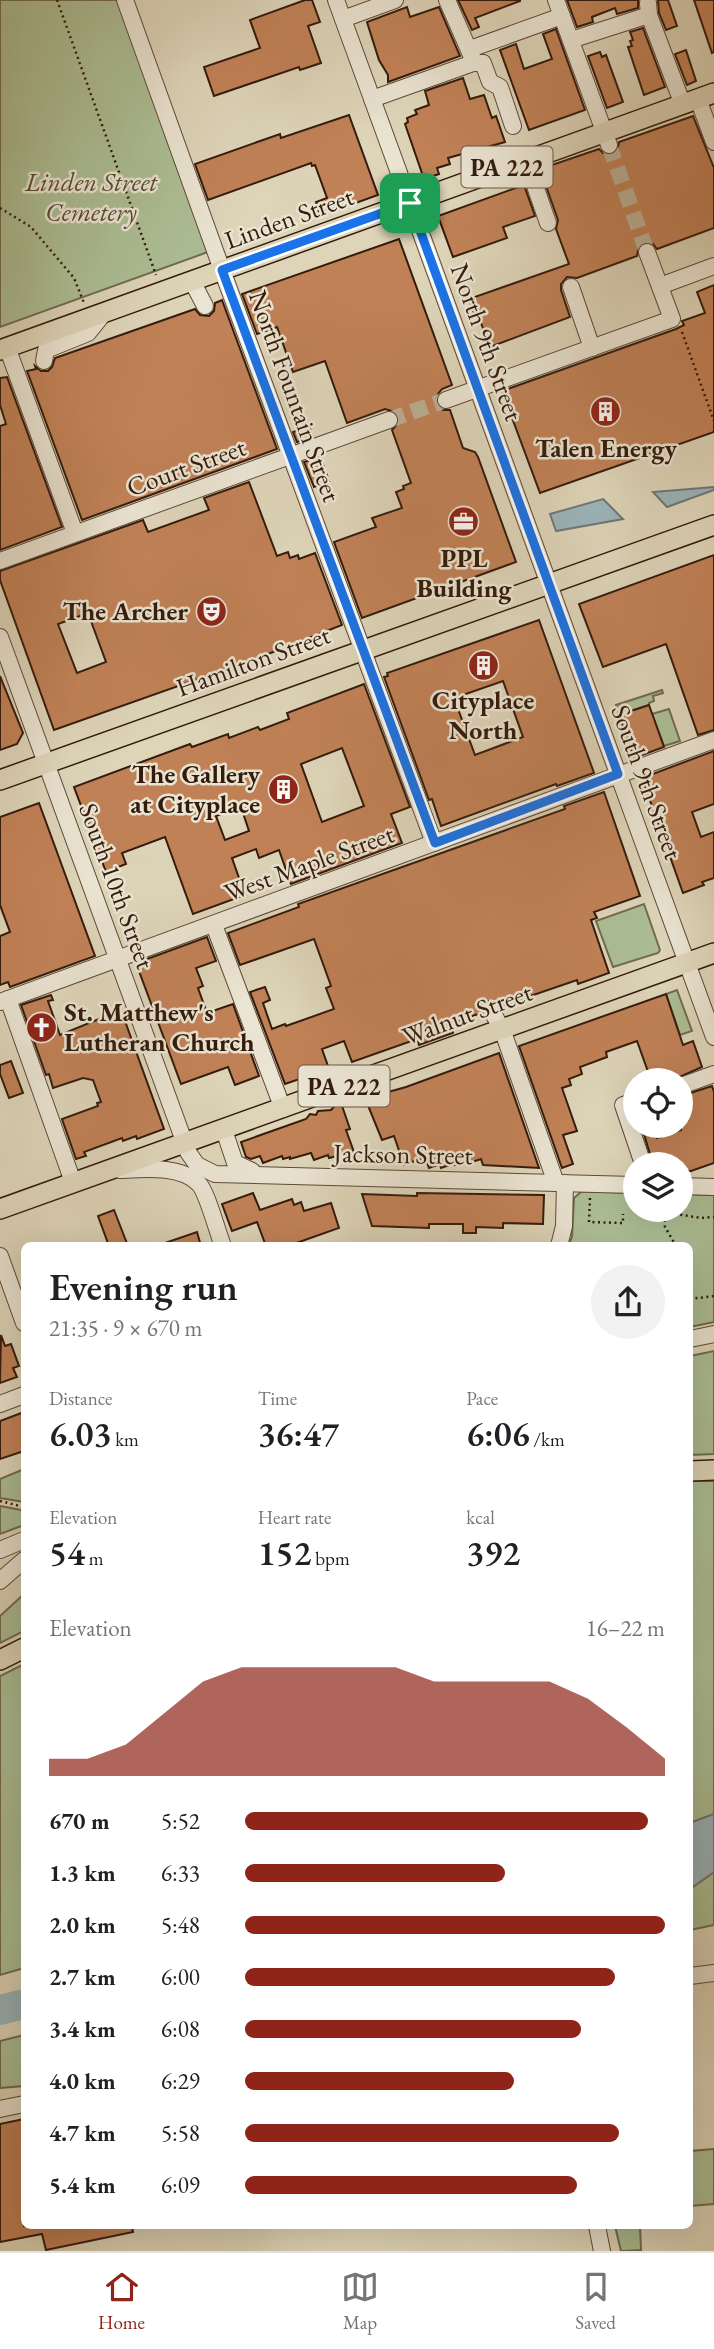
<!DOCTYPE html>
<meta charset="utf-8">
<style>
:root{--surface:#fff;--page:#f2f2f2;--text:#202124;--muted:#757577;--line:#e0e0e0;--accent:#8f2418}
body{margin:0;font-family:"EB Garamond",serif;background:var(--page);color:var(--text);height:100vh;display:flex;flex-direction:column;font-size:26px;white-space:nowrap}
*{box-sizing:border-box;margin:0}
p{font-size:23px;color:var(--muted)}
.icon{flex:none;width:38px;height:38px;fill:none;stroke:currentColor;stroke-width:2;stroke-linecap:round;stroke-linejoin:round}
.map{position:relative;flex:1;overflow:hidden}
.details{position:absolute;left:21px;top:1242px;width:672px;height:987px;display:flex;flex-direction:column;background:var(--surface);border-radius:10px;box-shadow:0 7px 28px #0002}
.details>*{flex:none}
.buttons{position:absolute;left:623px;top:1068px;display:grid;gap:14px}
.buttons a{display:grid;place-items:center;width:70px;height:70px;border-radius:50%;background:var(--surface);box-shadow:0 7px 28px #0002;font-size:35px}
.pin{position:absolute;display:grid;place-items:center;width:60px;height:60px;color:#fff;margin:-30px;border-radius:14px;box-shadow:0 4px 10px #0006}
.round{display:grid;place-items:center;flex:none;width:74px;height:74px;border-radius:37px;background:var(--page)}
.headline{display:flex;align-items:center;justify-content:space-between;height:119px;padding:0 28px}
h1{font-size:38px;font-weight:600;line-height:52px}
.figures{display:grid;grid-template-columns:repeat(3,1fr);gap:10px;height:119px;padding:7px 28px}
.figures div{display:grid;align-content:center}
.figures b{font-size:35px;font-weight:600}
.figures small{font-size:19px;font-weight:400}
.figures p{font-size:19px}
.chart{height:196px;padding:14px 28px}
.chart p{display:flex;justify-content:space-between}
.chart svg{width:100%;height:126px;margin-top:7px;fill:var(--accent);opacity:.7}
ul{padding:0 28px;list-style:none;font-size:23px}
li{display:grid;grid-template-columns:112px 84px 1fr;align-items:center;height:52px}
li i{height:18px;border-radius:9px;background:var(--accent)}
.menu{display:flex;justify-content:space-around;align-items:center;height:98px;border-top:2px solid var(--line);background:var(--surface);font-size:19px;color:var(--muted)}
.menu a{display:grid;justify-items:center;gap:4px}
.menu .selected{color:var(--accent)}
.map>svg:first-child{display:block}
.green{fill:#acbe94;stroke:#706c50;stroke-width:2}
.water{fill:#9ab5bb;stroke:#717775;stroke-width:2}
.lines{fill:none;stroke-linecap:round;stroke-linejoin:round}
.river{stroke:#9ab5bb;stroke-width:30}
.building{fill:#c18157;stroke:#331b0c;stroke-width:2;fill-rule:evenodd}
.minor-tunnel{stroke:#bcb096;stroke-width:16;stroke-dasharray:16 8;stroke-linecap:butt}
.minor-casing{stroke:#5e4a37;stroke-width:18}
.major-casing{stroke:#331b0c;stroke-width:22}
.path{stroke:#331b0c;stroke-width:2.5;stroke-dasharray:2 3.5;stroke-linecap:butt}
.minor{stroke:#eae4d2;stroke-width:16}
.major{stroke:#ded5b9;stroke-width:19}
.route-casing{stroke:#fff;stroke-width:14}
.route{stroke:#1a73e8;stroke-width:9}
.labels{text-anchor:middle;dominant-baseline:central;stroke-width:5;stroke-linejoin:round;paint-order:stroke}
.shield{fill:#eae4d2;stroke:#6a5747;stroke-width:2}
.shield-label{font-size:24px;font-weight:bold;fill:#331b0c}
.park-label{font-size:26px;font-style:italic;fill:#574c35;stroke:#eae4d2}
.street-label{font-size:26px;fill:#331b0c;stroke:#eae4d2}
.poi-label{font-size:26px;font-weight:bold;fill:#331b0c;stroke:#eae4d2}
</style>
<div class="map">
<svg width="714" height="2251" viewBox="0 0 714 2251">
<rect width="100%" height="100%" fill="#ded5b9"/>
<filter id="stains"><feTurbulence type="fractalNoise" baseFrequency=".00286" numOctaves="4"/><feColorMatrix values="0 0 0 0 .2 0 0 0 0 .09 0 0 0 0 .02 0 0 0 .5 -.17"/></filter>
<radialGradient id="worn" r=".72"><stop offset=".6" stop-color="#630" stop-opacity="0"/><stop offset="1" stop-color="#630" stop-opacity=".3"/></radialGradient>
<g class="green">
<polygon points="0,0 117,0 208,252 0,327"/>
<polygon points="662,690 663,693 653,696 654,701 649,703 649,705 619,715 616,705"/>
<polygon points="669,709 680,741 664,746 652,714"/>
<polygon points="644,904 660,950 658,953 613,967 596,921"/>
<polygon points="677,990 692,1031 680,1035 666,994"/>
<polygon points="582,1191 635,1193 635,1209 681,1209 681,1194 714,1195 714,1322 690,1327 690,1246 568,1246 572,1237 574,1198"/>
<polygon points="714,1351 714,1454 690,1455 690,1356"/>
<polygon points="24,1469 24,1502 0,1498 0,1479"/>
<polygon points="690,1481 714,1481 714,1814 690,1823"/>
<polygon points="0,1506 21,1510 24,1515 24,1525 0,1534"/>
<polygon points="24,1594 24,1631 0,1643 0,1616"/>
<polygon points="24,1664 24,1968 0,1975 0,1676"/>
<polygon points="714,1872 714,1925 690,1930 690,1889"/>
<polygon points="24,2035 24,2086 0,2088 0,2041"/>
<polygon points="714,2149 714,2204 690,2206 690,2151"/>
<polygon points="615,2226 640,2226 641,2250 621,2251"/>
</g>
<g class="water">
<polygon points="714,487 714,490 667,507 653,492"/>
<polygon points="603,499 623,519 556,531 550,514"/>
<polygon points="714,1814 714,1872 690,1889 690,1823"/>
</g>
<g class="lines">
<polyline class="river" points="0,2010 24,2004"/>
</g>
<g class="building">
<polygon points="305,0 312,0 320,22 308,26 321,63 300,70 299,67 214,96 204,67 260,48 250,20"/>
<polygon points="458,0 520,0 520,1 475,18 479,27 472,30"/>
<polygon points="567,0 638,0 638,8 617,14 615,8 592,17 593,22 577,27"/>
<polygon points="658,0 668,0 677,26 666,30 659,13"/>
<polygon points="694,0 714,0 714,52 712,53"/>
<polygon points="407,7 410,17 439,7 460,56 388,82 388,75 379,60 367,22"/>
<polygon points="643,28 665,87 644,95 628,47 632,46 630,41 633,40 630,32"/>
<polygon points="556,29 585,110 529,130 500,50 516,44 524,69 552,59 543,34"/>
<polygon points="686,50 696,81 687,85 675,54"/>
<polygon points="600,52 602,57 606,55 623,102 607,108 588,56"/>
<polygon points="463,78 470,99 484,95 492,118 496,116 505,142 448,158 450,164 437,168 439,174 424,179 405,124 408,122 407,118 417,114 415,110 429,105 425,91"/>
<polygon points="349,115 378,195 320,216 316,202 327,198 315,165 312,166 311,163 208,200 195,164 280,134 281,138"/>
<polygon points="693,116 714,168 714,228 657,249 653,244 644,242 639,246 637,256 577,278 567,277 561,284 561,290 570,317 490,347 478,315 475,316 469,299 569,264 556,229 558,220 540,169 599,149 603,153 612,155 617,151 619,142"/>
<polygon points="524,185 535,216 503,227 507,238 453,257 438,216"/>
<polygon points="399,239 452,385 442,389 438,394 436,404 443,410 450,410 463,448 475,452 478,457 516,562 362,618 334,542 376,527 372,518 402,508 396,492 404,489 403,486 411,483 392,430 399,422 399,416 395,412 385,409 347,423 325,361 293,372 277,327 257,334 242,294"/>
<polygon points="714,285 714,432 540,493 502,391 676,329 684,325 682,321 705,313 697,292"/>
<polygon points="222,300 277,449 82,520 27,371 36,369 35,366 41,371 48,371 52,367 55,358 195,309 200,315 209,316 214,311 215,303"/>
<polygon points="7,377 62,527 0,550 0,426 6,424 0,405 0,378"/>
<polygon points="309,426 313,437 297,442 293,432"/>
<polygon points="320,456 329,481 314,487 304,462"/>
<path d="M249 482 277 556 288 552 290 558 298 555 299 559 315 553 342 625 263 656 54 730 0 580V571L143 520 148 532 209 510 204 498ZM88 613 106 662 77 673 58 624Z"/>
<polygon points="714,555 714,730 698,735 666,644 603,667 579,604"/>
<path d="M539 620 594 773 557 786 556 784 441 826 432 799 429 800 384 677 388 676 387 673ZM503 681 523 737 475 755 454 698Z"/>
<polygon points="0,676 23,733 17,744 0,750"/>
<path d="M364 684 410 807 391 814 402 843 291 884 279 850 259 858 256 849 232 858 245 895 193 914 165 837 122 853 126 864 106 872 74 787 190 744 192 747 228 734 229 738 258 727 260 730 289 719 287 713ZM342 748 364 806 322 822 301 764ZM241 807 249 831 225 840 216 816Z"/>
<polygon points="649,705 664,747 634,758 619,715"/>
<polygon points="714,751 714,804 692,812 701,837 714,832 714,878 702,882 704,885 683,893 642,778"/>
<polygon points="604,792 640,896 594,912 597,918 591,920 609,973 578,984 577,980 501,1006 496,1001 486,1001 482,1005 481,1013 450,1024 453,1033 419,1045 417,1039 352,1062 344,1041 322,1049 329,1069 285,1084 250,992 265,987 270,1000 263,1003 272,1029 285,1024 286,1026 334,1009 326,988 331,986 314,939 240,965 228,933 299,907 298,904 565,809 564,806"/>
<polygon points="39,803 95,956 10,987 8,982 0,985 0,936 10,932 0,905 0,817"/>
<polygon points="207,937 216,961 196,968 203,986 198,988 207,1013 233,1004 259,1076 235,1085 228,1067 181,1084 136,963"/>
<polygon points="666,994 683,1045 693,1041 702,1067 673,1080 651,1080 637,1041 606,1052 607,1057 580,1067 582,1074 569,1079 571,1085 562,1088 577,1131 563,1135 573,1164 562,1168 519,1046"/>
<polygon points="51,995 53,1000 48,1001 60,1035 121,1010 164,1129 137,1139 136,1136 123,1141 122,1138 84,1152 86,1156 76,1159 62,1119 98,1106 97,1103 101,1102 93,1080 83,1078 53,1088 49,1074 46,1075 21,1005"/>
<polygon points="499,1053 539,1168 483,1165 481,1159 469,1163 468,1161 455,1165 455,1163 441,1168 440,1164 429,1168 425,1157 404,1165 394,1136 382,1140 367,1103 368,1091 374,1095 381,1094 406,1087"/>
<polygon points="11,1061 23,1093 9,1098 0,1074 0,1065"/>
<polygon points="712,1086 714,1092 714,1163 691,1171 681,1171 681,1164 653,1164 643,1131 653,1127 657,1138 681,1130 681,1096"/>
<polygon points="340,1100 350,1129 346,1130 354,1152 329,1158 328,1155 314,1160 311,1153 290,1159 290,1157 283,1159 282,1156 263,1163 260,1156 251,1159 246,1157 241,1142 306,1119 310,1114 316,1115 318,1111 331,1110"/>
<polygon points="253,1193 260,1210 292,1199 294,1205 301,1202 304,1211 331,1203 339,1228 288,1246 266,1246 257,1222 232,1231 222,1204"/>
<polygon points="417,1193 544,1195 543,1224 503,1223 503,1228 476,1227 476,1233 463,1233 463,1224 429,1224 429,1228 372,1226 362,1194 417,1196"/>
<polygon points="114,1210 128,1246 109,1246 98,1216"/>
<polygon points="197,1232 201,1246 162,1246 162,1244"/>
<polygon points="1,1335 5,1346 11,1344 19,1366 13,1368 17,1377 0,1383"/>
<polygon points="24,1412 24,1451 0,1459 0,1421"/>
<polygon points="24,2119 24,2226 132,2226 133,2232 46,2250 42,2234 0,2242 0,2124"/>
</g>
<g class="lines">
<g class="minor-tunnel">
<polyline points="609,145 647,252"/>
<polyline points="389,420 446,400"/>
</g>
<defs>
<g id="minor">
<polyline points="125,0 222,270 434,843"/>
<polyline points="336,0 714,1037"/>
<polyline points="447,0 472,57"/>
<polyline points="556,0 609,145"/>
<polyline points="648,3 649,15 683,105"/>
<polyline points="343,19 395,0"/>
<polyline points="571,40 649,15"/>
<polyline points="470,49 562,16"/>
<polyline points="372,99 473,63 483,63 490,82 500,87 513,126"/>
<polyline points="698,99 714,142"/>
<polyline points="526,160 548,223"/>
<polyline points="192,281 205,306"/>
<polyline points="660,286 714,266"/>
<polyline points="571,287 592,348"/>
<polyline points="7,347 75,533"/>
<polyline points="44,361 46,350 88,333 104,313"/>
<polyline points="446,400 672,319 647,252"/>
<polyline points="0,561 389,420"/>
<polyline points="0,637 188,1152 197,1165 215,1174 635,1185"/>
<polyline points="214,925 283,1109"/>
<polyline points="8,999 73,1182"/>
<polyline points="0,1002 714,740"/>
<polyline points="491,1010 502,1029 556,1183"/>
<polyline points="681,1086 714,1074"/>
<polyline points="635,1101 623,1105 643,1164"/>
<polyline points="224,1130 235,1163 252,1171"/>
<path d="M120 1170C144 1169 181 1165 199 1184 207 1192 218 1234 223 1246"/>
<polyline points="681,1186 714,1187"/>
<polyline points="559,1246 564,1226 565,1183"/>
<polyline points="0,1256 24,1323"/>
<polyline points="690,1339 714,1334"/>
<polyline points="0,1404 24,1395"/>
<polyline points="0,1550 24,1540"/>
<polyline points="0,1581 24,1560"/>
<polyline points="690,1976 714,1973"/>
<polyline points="0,2109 24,2104"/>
<polyline points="597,2226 602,2251"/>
</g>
<g id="major">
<polyline points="0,350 714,93"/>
<polyline points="0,780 714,525"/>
<polyline points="0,1209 714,953"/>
<polyline points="690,1471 714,1470"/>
<polyline points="0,1660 24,1648"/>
</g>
</defs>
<use href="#minor" class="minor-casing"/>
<use href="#major" class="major-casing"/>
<g class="path">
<polyline points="57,0 156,275"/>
<polyline points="0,208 31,227 74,278 84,303"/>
<polyline points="682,332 714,421"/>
<polyline points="590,1198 589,1222 623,1223 623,1214"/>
<polyline points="664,1209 665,1227 676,1246"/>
<polyline points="664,1212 701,1218 714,1217"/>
<polyline points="690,1299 714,1296"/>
<polyline points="0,1501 24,1507"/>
</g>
<use href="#minor" class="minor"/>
<use href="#major" class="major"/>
</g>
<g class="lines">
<defs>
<polygon id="route" points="410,203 618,774 435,843 222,270"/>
</defs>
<use href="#route" class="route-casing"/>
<use href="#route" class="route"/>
</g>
<defs>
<symbol id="building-disc" viewBox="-11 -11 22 22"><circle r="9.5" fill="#8f2418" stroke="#eae4d2"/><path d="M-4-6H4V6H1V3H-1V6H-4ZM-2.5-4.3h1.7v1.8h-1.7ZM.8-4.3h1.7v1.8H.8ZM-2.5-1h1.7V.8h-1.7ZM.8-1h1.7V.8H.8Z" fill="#fff"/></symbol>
<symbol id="office-disc" viewBox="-11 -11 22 22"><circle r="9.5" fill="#8f2418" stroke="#eae4d2"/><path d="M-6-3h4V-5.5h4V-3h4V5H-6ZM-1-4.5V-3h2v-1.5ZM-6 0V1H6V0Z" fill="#fff"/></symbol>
<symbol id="theatre-disc" viewBox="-11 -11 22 22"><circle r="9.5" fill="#8f2418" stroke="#eae4d2"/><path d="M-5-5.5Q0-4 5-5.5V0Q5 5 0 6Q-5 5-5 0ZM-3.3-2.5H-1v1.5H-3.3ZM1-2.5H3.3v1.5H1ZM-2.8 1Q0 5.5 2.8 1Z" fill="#fff"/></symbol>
<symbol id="church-disc" viewBox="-11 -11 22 22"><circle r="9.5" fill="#8f2418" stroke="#eae4d2"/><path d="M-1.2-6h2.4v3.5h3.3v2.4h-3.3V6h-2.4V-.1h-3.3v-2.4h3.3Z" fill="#fff"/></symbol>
</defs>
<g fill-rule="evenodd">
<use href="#building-disc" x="588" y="394" width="35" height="35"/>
<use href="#office-disc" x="446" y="504" width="35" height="35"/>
<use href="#theatre-disc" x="194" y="594" width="35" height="35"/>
<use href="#building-disc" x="466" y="648" width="35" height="35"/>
<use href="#building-disc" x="266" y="772" width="35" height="35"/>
<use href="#church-disc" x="24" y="1010" width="35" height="35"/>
</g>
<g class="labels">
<g class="shield">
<rect x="461.5" y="146.5" width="91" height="41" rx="5"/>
<rect x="298.5" y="1065.5" width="91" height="41" rx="5"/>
</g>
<g class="shield-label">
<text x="507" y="167">PA 222</text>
<text x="344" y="1086">PA 222</text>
</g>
<g class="park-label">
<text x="91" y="182">Linden Street<tspan x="91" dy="30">Cemetery</tspan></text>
</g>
<g class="street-label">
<text transform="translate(289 218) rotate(-20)">Linden Street</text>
<text transform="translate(487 342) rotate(70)">North 9th Street</text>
<text transform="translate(295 396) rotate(70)">North Fountain Street</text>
<text transform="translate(186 467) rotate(-20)">Court Street</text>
<text transform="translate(253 661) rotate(-20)">Hamilton Street</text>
<text transform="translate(647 782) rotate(70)">South 9th Street</text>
<text transform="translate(309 863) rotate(-20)">West Maple Street</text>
<text transform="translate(117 886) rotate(70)">South 10th Street</text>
<text transform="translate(467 1014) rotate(-20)">Walnut Street</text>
<text transform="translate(403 1154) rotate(1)">Jackson Street</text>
</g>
<g class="poi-label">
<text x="606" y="448">Talen Energy</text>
<text x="464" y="558">PPL<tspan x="464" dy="30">Building</tspan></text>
<text x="188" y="611" text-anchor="end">The Archer</text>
<text x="483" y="700">Cityplace<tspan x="483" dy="30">North</tspan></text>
<text x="260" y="774" text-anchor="end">The Gallery<tspan x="260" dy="30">at Cityplace</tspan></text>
<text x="64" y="1012" text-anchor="start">St. Matthew's<tspan x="64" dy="30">Lutheran Church</tspan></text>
</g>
</g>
<rect width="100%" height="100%" filter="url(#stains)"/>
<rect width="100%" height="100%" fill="url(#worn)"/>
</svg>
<div class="buttons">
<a><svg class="icon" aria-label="locate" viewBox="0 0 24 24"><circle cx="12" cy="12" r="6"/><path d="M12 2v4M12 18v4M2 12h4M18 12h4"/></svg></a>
<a><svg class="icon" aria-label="layers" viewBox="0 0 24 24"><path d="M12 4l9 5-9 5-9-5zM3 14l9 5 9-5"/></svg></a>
</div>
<div class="pin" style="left:410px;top:203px;background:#1e9e55"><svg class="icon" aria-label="arrive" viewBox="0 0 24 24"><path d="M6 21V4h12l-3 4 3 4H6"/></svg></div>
<section class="details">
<div class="headline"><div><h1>Evening run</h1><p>21:35 · 9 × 670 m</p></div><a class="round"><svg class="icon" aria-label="share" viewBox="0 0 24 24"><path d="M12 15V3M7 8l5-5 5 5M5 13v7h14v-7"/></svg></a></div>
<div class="figures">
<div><p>Distance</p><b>6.03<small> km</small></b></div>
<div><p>Time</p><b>36:47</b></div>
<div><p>Pace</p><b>6:06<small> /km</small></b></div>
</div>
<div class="figures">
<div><p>Elevation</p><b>54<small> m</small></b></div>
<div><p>Heart rate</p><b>152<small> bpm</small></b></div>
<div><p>kcal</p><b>392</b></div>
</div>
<div class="chart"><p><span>Elevation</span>16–22 m</p>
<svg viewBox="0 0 160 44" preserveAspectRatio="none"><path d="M0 44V38L10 38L20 33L30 22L40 11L50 6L60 6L70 6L80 6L90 6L100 11L110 11L120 11L130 11L140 17L150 27L160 38V44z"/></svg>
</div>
<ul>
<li><b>670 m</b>5:52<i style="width:96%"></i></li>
<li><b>1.3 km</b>6:33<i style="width:62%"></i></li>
<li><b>2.0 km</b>5:48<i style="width:100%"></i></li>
<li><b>2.7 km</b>6:00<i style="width:88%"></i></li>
<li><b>3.4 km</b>6:08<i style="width:80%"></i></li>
<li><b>4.0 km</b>6:29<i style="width:64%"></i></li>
<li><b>4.7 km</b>5:58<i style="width:89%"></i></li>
<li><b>5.4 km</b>6:09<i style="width:79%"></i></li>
</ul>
</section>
</div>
<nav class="menu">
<a class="selected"><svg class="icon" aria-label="home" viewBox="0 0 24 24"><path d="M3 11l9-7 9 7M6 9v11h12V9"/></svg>Home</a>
<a><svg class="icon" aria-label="map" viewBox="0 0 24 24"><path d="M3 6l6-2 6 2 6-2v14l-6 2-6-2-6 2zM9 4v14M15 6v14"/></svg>Map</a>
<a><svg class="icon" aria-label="saved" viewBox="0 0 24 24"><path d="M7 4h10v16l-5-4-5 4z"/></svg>Saved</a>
</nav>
